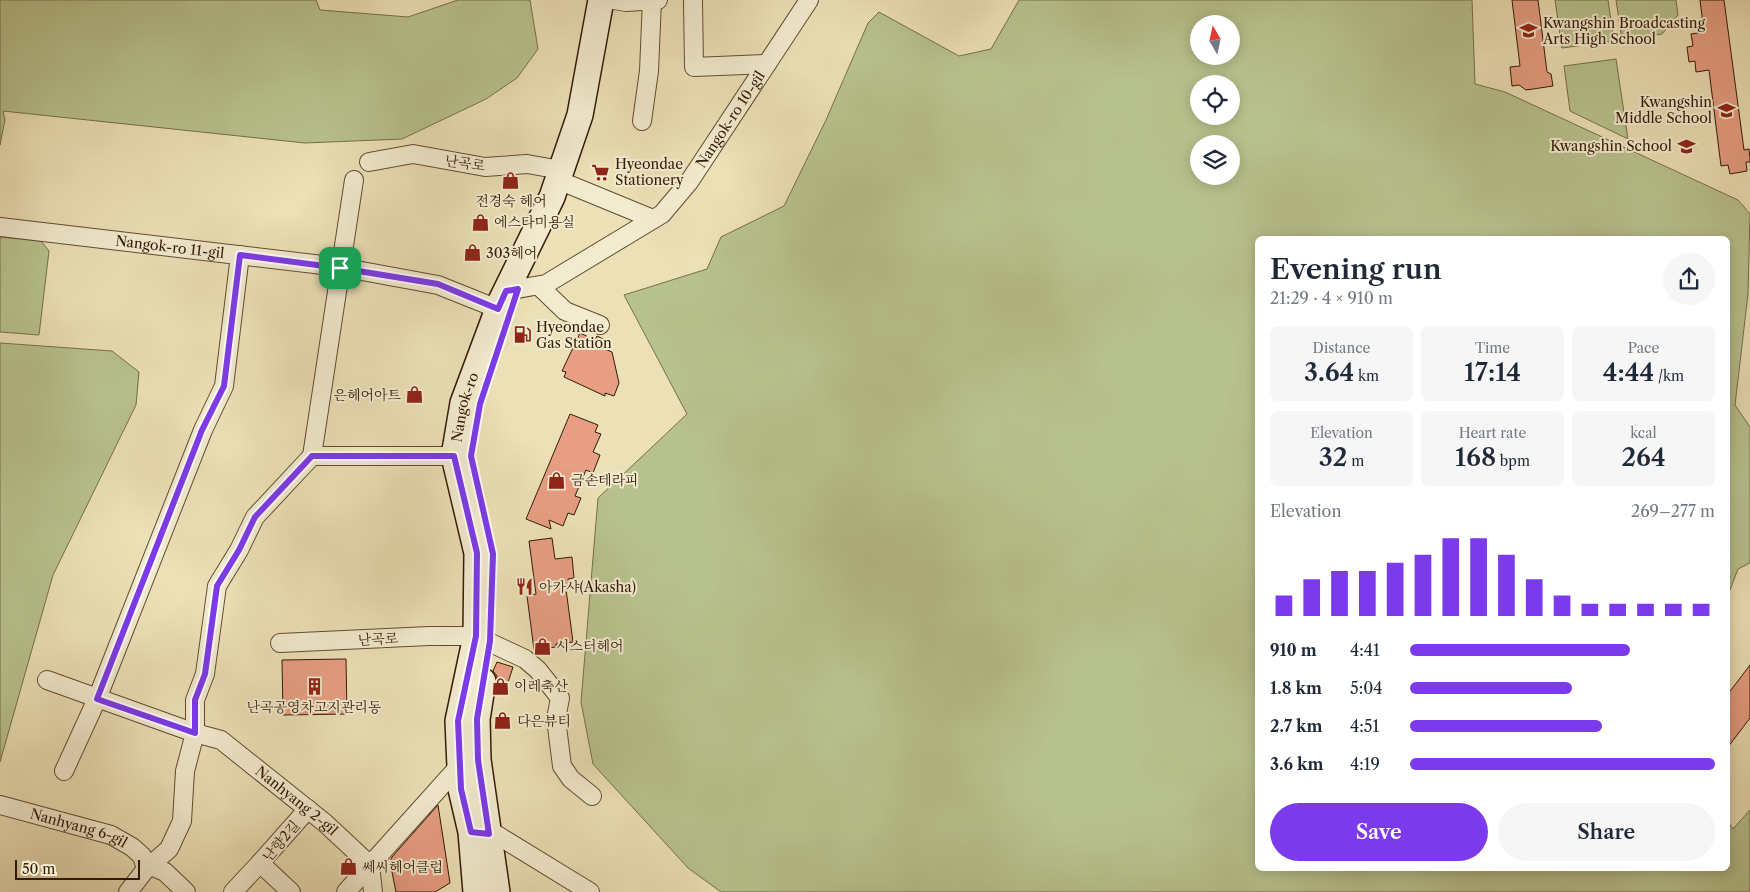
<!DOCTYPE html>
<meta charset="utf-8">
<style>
:root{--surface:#fff;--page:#f6f6f7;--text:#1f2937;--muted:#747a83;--accent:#7c3aed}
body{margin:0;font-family:"Libre Caslon Text","Noto Serif KR",serif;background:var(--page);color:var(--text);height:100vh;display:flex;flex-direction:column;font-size:19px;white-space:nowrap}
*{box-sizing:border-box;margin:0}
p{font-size:16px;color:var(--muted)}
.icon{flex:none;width:28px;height:28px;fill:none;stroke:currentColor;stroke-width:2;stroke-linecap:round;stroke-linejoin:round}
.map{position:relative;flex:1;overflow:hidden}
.side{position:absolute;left:1255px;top:236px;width:475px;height:635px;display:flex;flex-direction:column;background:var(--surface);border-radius:8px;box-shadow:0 2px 12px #0003}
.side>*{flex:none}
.needle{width:32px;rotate:351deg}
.controls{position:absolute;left:1190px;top:15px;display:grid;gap:10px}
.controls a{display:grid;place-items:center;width:50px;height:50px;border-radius:50%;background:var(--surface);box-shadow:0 2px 12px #0003;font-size:25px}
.scale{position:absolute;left:15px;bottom:12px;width:125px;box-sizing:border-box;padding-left:5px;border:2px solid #331b05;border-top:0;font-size:14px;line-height:18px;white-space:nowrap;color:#331b05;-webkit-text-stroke:4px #f3ebd0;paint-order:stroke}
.pin{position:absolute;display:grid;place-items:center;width:42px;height:42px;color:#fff;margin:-21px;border-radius:10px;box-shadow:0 2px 8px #0006}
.round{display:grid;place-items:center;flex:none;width:52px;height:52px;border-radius:26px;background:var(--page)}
.summary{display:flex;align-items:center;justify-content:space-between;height:85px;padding:0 15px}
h1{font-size:28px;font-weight:600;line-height:38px}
.stats{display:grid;grid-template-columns:repeat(3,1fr);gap:8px;height:85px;padding:5px 15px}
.stats div{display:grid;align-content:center;border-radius:8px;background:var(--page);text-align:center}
.stats b{font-size:25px;font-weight:600}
.stats small{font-size:14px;font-weight:400}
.stats p{font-size:14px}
.chart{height:140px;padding:10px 15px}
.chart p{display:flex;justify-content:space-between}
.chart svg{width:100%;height:90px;margin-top:5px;stroke:var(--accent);stroke-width:6}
.cta{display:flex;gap:10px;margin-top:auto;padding:10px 15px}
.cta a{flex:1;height:58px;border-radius:30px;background:var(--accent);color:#fff;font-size:20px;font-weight:600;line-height:58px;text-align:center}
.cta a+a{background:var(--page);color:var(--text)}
ul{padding:0 15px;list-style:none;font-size:16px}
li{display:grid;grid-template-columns:80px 60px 1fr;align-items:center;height:38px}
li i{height:12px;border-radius:6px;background:var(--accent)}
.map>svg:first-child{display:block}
.green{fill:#b8c28e;stroke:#766e4a;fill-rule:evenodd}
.building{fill:#e79e83;stroke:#331b05}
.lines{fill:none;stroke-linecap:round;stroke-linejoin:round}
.minor-casing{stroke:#614c31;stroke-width:20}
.secondary-casing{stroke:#331b05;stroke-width:28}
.minor{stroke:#f3ebd0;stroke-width:18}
.secondary{stroke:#f3ebd0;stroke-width:25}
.route-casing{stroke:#fff;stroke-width:10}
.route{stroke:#7c3aed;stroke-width:6}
.labels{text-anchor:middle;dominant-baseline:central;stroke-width:4;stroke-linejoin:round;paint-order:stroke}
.poi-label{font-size:14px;fill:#331b05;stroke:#f3ebd0;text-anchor:start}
.street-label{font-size:14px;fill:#331b05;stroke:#f3ebd0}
</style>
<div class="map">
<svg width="1750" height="892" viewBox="0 0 1750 892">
<rect width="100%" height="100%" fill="#ece0b6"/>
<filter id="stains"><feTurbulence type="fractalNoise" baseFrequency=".004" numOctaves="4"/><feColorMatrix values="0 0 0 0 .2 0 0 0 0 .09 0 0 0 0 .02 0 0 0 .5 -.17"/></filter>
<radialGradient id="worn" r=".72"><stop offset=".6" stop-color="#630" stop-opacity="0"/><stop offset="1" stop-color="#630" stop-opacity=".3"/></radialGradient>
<g class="green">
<polygon points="0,0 316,0 320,10 408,17 458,0 530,0 538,49 517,78 486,99 402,139 305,143 3,111 5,120 0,145"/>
<path d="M1019 0H1472L1475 84 1505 92 1738 200 1750 214 1748 294 1735 405 1750 427V563L1738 569 1728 595V239H1258V869H1728V822L1733 829 1750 810V892H721L688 868 593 764 581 702 598 498 687 414 624 295 707 269 721 237 784 206 826 120 868 23 879 12 959 56 991 49ZM1199 24H1231V56H1199ZM1199 84H1231V116H1199ZM1199 144H1231V176H1199Z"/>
<polygon points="1555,0 1608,0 1614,41 1562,48"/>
<polygon points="1616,0 1676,0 1678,15 1662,34 1622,40"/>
<polygon points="1616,59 1628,139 1570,111 1564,66"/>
<polygon points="0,237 41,241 49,251 39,335 0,332"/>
<polygon points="0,343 112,351 139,372 136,405 53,575 0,762"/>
</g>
<g class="building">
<polygon points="1512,0 1538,0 1547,72 1551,74 1553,86 1526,90 1519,85 1512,86 1510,67 1520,66"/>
<polygon points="1700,0 1724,0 1744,150 1749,149 1750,159 1750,162 1746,162 1747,171 1730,174 1728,165 1721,166 1709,70 1696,72 1695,61 1689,62 1687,47 1693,46 1691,34 1704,32"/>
<polygon points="580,333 595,340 597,336 609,342 605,349 612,352 619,383 614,396 605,393 605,396 564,377 566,372 562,371"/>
<polygon points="570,414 598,425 595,432 601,434 593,452 600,455 593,473 586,470 575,496 581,498 574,515 568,513 563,526 549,520 551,529 526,519"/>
<polygon points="552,538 555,559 572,557 574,578 568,579 570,588 566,589 573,642 556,644 556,647 534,650 527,596 536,594 529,541"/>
<polygon points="346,659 347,714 283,715 282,660"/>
<polygon points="497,662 513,667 504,695 496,692 497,676 493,671"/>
<polygon points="1750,665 1750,718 1728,747 1728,694"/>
<polygon points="438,805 450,883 435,892 396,892 390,862 392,857"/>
</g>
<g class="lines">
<defs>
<g id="minor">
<polyline points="614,0 626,2 658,0"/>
<polyline points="693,0 694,67 767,64"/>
<polyline points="642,121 649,71 652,0"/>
<polyline points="369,162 413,154 485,167 527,164 561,170"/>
<polyline points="558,180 653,219"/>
<path id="s1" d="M0 227 340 267 438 285 498 309"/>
<polyline points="539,286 565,311 600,325"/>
<path id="s2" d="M505 291 546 284 662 214 689 182 809 0"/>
<polyline points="312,456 354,180"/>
<polyline points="280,643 429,636 476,636 525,659 538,670 560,698 556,719 562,766 571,779 592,796"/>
<path id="s3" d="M47 680 195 733 221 740 325 823 370 865 373 892"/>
<polyline points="64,771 97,699 203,430 224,386 240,255"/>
<path id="s4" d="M0 805 111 835 132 847 142 856 146 869 128 892"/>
<polyline points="479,833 497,835 590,892"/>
<polyline points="149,865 165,872 186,892"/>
<polyline points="146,869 169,849 182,821 185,771 195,733 195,700 205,674 217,586 239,550 255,517 312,456 454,456"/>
<polyline points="233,892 260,863"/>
<polyline points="291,892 260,863 308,809"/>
<polyline points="346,892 460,765"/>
</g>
<g id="secondary">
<polyline points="483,681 477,719 478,760 497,892"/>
<path id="s5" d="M476 892 471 832 461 789 458 721 476 636 477 553 454 456 463 403 501 301 552 197 580 115 601 0"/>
</g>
</defs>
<use href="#minor" class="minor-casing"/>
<use href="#secondary" class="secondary-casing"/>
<use href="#minor" class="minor"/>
<use href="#secondary" class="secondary"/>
</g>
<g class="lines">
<defs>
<polygon id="route" points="240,255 340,268 438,284 498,309 506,291 518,289 480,404 471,456 493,554 490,641 477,719 478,760 489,834 471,832 461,789 458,721 476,636 477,553 454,456 312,456 255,517 239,550 217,586 205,674 195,700 195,733 97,699 202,430 224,386"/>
</defs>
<use href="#route" class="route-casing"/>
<use href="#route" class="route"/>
</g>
<defs>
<symbol id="school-bare" viewBox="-9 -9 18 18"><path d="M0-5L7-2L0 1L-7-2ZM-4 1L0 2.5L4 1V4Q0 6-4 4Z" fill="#8f2418" stroke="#f3ebd0" stroke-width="2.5" paint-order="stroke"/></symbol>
<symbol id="supermarket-bare" viewBox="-9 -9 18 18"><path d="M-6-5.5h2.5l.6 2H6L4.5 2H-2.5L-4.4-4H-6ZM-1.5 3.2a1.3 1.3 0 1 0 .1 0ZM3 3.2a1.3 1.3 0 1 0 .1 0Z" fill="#8f2418" stroke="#f3ebd0" stroke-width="2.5" paint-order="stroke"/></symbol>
<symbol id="shop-bare" viewBox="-9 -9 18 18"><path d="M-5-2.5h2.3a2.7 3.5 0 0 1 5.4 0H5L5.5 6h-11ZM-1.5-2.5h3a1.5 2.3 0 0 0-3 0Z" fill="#8f2418" stroke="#f3ebd0" stroke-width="2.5" paint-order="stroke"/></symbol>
<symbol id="fuel-bare" viewBox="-9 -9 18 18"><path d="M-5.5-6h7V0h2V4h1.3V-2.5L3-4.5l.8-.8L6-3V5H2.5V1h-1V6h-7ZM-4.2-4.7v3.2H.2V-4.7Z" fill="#8f2418" stroke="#f3ebd0" stroke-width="2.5" paint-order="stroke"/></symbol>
<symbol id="restaurant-bare" viewBox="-9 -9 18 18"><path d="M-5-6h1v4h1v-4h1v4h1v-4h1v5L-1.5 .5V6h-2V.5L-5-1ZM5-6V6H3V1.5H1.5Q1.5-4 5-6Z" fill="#8f2418" stroke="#f3ebd0" stroke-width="2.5" paint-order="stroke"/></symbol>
<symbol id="building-bare" viewBox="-9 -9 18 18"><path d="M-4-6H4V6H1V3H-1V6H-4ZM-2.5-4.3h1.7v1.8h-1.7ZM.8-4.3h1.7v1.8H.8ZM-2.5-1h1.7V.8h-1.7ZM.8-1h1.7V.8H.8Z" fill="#8f2418" stroke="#f3ebd0" stroke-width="2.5" paint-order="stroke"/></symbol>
</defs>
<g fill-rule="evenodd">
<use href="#school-bare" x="1516" y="18" width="25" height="25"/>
<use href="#school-bare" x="1714" y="98" width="25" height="25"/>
<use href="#school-bare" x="1674" y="134" width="25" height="25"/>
<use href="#supermarket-bare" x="588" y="160" width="25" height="25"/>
<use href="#shop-bare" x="498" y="168" width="25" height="25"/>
<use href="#shop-bare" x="468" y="210" width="25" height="25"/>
<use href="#shop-bare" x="460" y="240" width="25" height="25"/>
<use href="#fuel-bare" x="510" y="322" width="25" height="25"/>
<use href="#shop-bare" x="402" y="382" width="25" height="25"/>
<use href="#shop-bare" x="544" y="468" width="25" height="25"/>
<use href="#restaurant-bare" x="512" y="574" width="25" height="25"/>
<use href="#shop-bare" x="530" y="634" width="25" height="25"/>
<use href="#shop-bare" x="488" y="674" width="25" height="25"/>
<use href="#building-bare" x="302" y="674" width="25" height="25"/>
<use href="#shop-bare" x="490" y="708" width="25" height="25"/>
<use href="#shop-bare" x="336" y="854" width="25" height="25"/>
</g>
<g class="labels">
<g class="poi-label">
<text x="1543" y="23">Kwangshin Broadcasting<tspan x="1543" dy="16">Arts High School</tspan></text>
<text x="1712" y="102" text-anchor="end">Kwangshin<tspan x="1712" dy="16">Middle School</tspan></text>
<text x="1672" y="146" text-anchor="end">Kwangshin School</text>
<text x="615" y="164">Hyeondae<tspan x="615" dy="16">Stationery</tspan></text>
<text x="511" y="201" text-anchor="middle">전경숙 헤어</text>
<text x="494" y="222">에스타미용실</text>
<text x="486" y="253">303헤어</text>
<text x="536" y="327">Hyeondae<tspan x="536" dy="16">Gas Station</tspan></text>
<text x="401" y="395" text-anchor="end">은헤어아트</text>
<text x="571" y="480">금손테라피</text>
<text x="539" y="587">아카샤(Akasha)</text>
<text x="556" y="646">시스터헤어</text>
<text x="514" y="686">이레축산</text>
<text x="314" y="707" text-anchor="middle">난곡공영차고지관리동</text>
<text x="517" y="721">다은뷰티</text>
<text x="362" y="867">쎄씨헤어클럽</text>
</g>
<g class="street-label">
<text stroke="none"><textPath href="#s2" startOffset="294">Nangok-ro 10-gil</textPath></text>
<text transform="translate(465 163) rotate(8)">난곡로</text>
<text stroke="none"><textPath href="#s1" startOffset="171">Nangok-ro 11-gil</textPath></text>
<text stroke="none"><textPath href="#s5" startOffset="492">Nangok-ro</textPath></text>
<text transform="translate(378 639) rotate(-3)">난곡로</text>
<text stroke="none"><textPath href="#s3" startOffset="281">Nanhyang 2-gil</textPath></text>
<text stroke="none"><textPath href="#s4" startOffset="82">Nanhyang 6-gil</textPath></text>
<text transform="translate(281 841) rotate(-50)">난향2길</text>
</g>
</g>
<rect width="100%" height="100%" filter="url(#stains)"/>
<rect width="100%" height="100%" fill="url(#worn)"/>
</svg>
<div class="controls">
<a><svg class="needle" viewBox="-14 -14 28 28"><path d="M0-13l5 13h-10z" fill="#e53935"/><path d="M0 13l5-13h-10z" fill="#747a83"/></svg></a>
<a><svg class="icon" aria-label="locate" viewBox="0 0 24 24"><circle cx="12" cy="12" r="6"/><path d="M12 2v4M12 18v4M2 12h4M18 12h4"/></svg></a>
<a><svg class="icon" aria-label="layers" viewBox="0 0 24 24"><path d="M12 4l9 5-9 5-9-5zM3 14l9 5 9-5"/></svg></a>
</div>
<div class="scale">50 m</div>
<div class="pin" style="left:340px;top:268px;background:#1e9e55"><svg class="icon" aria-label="arrive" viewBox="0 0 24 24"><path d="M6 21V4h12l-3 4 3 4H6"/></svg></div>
<section class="side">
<div class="summary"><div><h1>Evening run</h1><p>21:29 · 4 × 910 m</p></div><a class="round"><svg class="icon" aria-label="share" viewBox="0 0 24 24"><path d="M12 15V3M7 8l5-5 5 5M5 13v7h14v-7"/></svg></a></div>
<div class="stats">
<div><p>Distance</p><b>3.64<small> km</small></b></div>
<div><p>Time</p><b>17:14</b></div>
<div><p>Pace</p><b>4:44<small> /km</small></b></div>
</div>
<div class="stats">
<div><p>Elevation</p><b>32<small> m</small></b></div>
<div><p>Heart rate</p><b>168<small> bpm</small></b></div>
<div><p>kcal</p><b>264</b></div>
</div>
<div class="chart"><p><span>Elevation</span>269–277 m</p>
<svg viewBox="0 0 160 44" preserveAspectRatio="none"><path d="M5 44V34M15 44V26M25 44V22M35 44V22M45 44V18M55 44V14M65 44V6M75 44V6M85 44V14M95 44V26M105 44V34M115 44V38M125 44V38M135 44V38M145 44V38M155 44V38"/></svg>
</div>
<ul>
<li><b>910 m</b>4:41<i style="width:72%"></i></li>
<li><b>1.8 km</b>5:04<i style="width:53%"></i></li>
<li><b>2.7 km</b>4:51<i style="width:63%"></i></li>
<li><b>3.6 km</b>4:19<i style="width:100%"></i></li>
</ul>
<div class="cta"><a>Save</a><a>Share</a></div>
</section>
</div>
